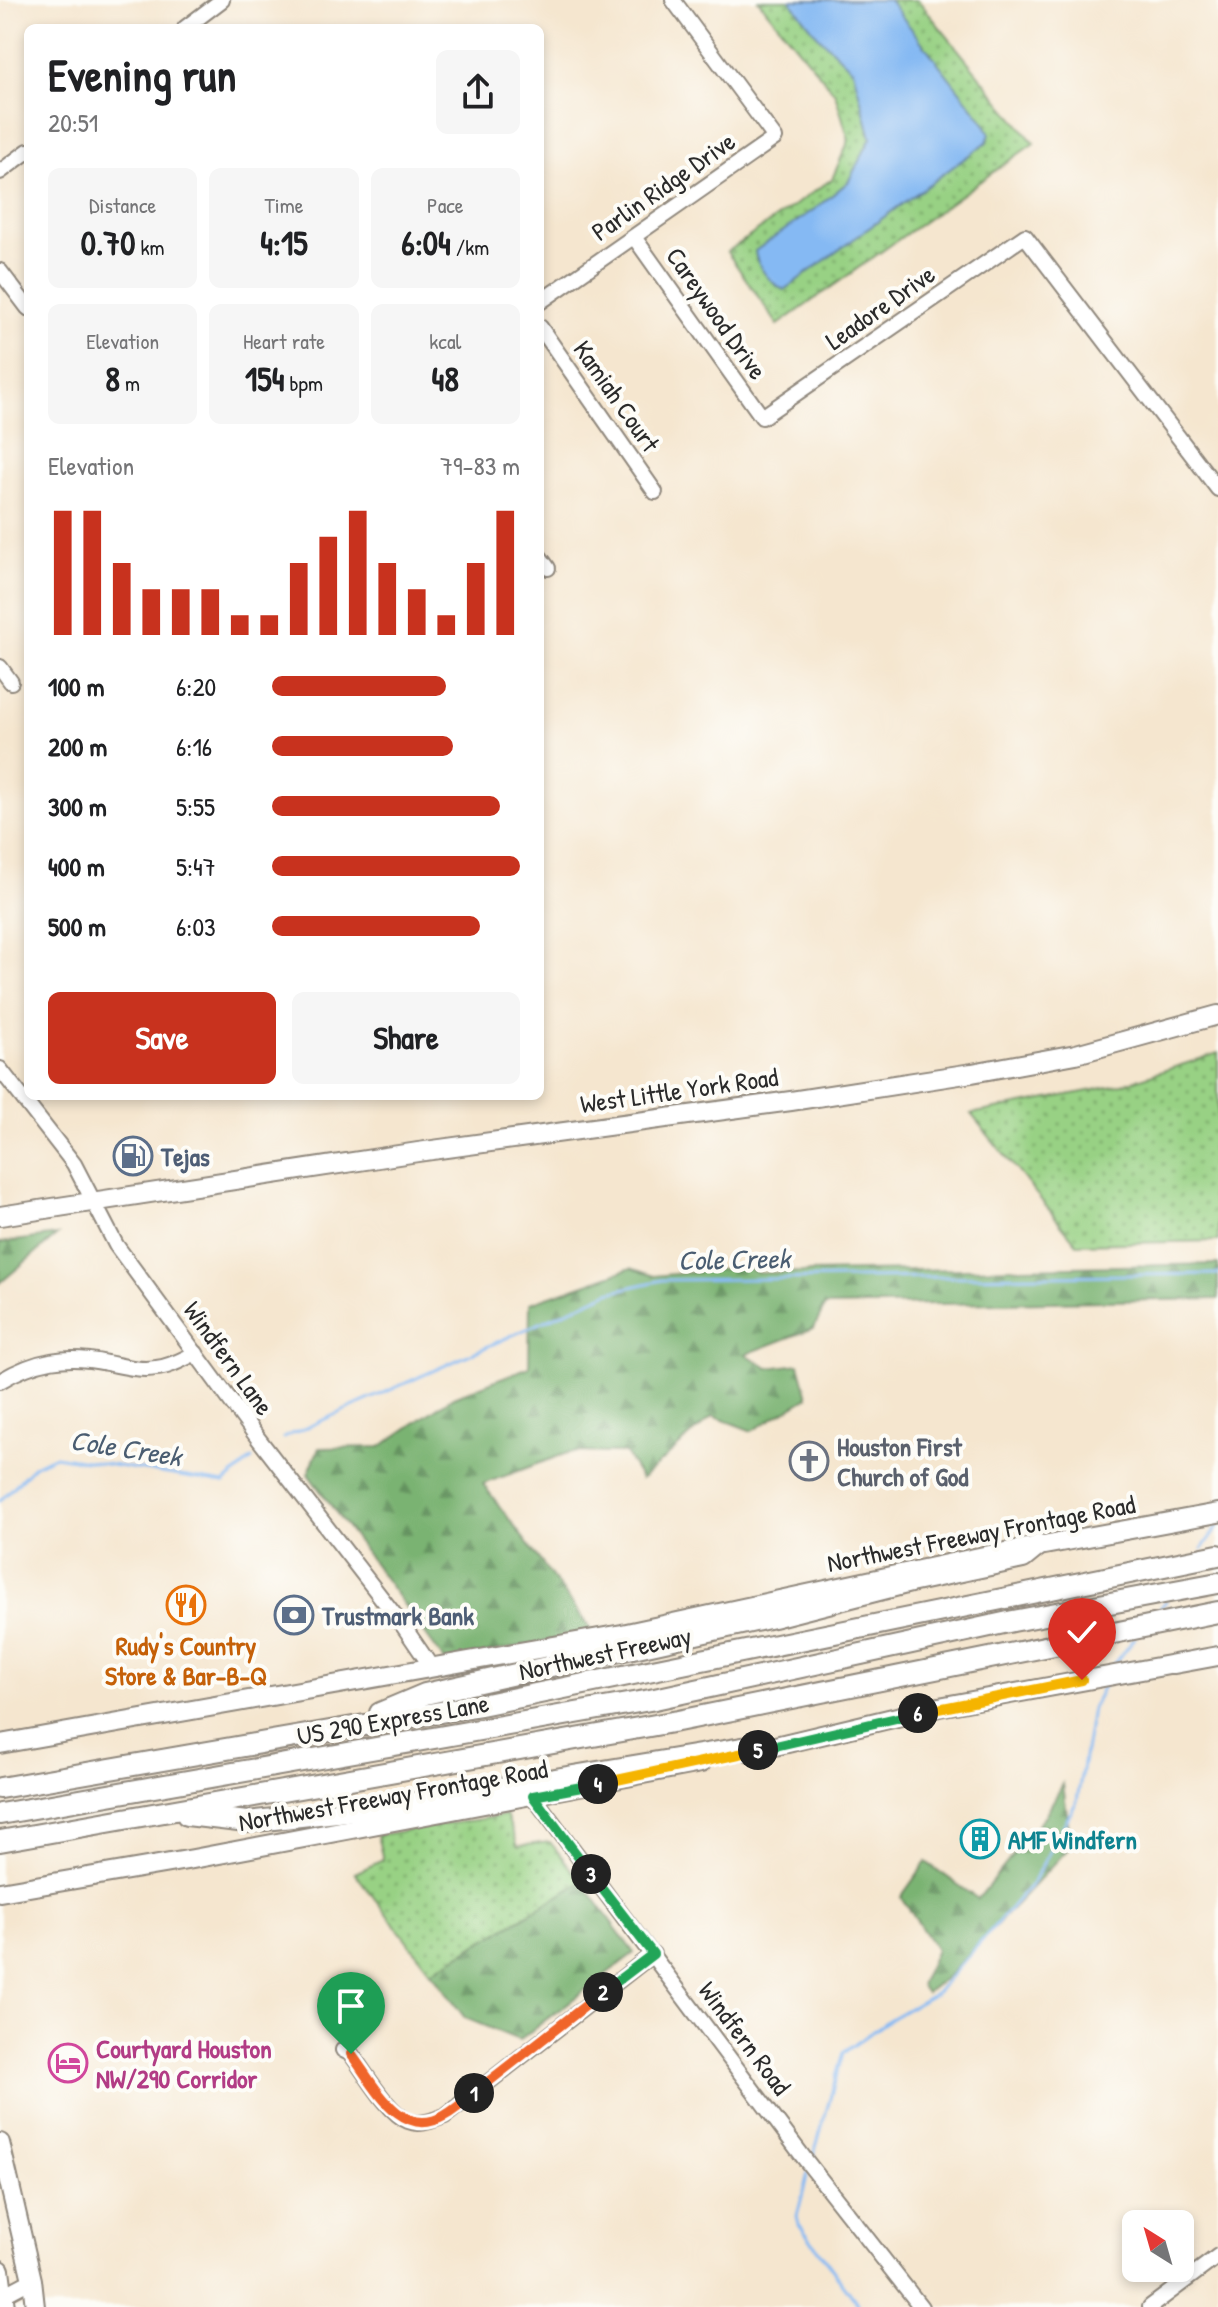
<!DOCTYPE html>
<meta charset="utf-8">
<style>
:root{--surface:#fff;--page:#f6f6f6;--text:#202124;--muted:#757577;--accent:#c8321e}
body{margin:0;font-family:"Patrick Hand",sans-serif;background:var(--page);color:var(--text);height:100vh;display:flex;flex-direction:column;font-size:30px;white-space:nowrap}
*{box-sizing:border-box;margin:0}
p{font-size:26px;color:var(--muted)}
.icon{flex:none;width:44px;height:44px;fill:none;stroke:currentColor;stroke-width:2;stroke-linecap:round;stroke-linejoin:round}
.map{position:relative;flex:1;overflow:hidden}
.details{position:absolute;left:24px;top:24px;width:520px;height:1076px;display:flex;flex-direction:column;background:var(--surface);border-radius:12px;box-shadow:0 4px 12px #0003}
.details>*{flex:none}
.needle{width:52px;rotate:323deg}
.tools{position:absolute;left:1122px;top:2210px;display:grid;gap:16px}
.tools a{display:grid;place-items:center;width:72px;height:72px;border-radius:12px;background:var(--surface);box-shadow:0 4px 12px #0003;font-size:40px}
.pin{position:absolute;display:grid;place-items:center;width:68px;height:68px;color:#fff;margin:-82px -34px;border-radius:50% 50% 50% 0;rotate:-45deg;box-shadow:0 0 8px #0007}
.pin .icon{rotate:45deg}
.km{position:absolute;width:40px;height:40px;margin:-20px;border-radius:50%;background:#222;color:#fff;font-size:22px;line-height:40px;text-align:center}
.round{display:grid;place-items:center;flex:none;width:84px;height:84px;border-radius:12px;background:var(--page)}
.headline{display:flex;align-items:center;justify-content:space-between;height:136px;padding:0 24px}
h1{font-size:44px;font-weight:800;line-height:60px}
.stats{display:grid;grid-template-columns:repeat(3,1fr);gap:12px;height:136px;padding:8px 24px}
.stats div{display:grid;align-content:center;border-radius:12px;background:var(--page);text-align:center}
.stats b{font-size:34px;font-weight:800}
.stats small{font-size:22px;font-weight:400}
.stats p{font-size:22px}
.chart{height:224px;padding:16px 24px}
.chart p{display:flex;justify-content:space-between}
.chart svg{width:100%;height:144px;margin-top:8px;stroke:var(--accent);stroke-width:6}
.cta{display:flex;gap:16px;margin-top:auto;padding:16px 24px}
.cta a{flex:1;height:92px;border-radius:12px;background:var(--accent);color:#fff;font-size:32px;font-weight:800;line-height:92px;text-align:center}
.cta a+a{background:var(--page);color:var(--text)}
ul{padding:0 24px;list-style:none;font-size:26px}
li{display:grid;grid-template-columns:128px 96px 1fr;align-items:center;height:60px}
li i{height:20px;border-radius:10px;background:var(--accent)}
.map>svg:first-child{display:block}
.grass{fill:url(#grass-dots);stroke:#627e58;stroke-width:2}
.forest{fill:url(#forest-firs);stroke:#526f4e;stroke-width:2}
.water{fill:#85b9f3;stroke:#58728f;stroke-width:2}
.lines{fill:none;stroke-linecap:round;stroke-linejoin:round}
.stream{stroke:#85b9f3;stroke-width:3}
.minor-casing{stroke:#90887d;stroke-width:18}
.major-casing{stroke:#90887d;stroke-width:22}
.highway-casing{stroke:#90887d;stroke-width:24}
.minor{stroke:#fff;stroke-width:14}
.major{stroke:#fff;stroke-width:18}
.highway{stroke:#fff;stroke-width:20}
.split-1-casing{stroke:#fff;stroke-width:16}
.split-2-casing{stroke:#fff;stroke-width:16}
.split-3-casing{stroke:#fff;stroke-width:16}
.split-4-casing{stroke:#fff;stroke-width:16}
.split-5-casing{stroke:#fff;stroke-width:16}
.split-6-casing{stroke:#fff;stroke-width:16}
.split-7-casing{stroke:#fff;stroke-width:16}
.split-1{stroke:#f0652b;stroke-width:10}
.split-2{stroke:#f0652b;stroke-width:10}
.split-3{stroke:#22a559;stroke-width:10}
.split-4{stroke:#22a559;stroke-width:10}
.split-5{stroke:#f5b400;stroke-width:10}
.split-6{stroke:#22a559;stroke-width:10}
.split-7{stroke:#f5b400;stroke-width:10}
.labels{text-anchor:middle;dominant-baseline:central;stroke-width:8;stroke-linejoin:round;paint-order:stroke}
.street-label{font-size:26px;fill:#2b2b2b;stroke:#fdfcf7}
.service-label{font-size:26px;font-weight:bold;fill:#4e5e75;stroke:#fdfcf7;text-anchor:start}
.worship-label{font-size:26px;font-weight:bold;fill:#5b616d;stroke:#fdfcf7;text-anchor:start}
.food-label{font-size:26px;font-weight:bold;fill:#c56008;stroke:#fdfcf7}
.culture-label{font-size:26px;font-weight:bold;fill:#0d838f;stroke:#fdfcf7;text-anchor:start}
.hotel-label{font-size:26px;font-weight:bold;fill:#b23c85;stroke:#fdfcf7;text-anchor:start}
.water-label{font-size:28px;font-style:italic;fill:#4a5d71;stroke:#fdfcf7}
</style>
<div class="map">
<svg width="1218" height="2307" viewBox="0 0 1218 2307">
<defs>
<pattern id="grass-dots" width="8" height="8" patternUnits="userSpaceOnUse" patternTransform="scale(2)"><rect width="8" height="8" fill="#98d184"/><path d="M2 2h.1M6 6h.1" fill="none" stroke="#7caa6c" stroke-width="1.8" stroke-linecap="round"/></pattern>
<pattern id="forest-firs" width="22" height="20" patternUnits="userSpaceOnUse" patternTransform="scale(2)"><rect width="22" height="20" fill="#7ab372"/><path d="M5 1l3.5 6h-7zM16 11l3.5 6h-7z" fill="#64925e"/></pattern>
</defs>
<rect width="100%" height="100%" fill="#fdfcf7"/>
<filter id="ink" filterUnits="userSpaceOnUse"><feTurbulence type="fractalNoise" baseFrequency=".0125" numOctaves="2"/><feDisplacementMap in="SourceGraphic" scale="16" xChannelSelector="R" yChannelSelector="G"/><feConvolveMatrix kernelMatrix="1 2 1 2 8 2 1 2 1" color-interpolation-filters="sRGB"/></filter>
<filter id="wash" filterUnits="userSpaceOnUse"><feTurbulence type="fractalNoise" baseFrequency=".006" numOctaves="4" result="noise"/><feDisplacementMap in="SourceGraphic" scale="32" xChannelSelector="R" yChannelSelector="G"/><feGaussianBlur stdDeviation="1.8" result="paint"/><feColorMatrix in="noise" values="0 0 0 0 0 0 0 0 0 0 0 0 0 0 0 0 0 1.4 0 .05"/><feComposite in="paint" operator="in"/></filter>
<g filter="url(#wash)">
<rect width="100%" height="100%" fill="#f5e6cf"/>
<g class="grass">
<polygon points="758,0 918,0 1034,143 778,325 727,252 832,179 849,140 835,93"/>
<polygon points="1218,1053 1218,1241 1077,1244 971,1114 1119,1085"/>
<polygon points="506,1815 518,1846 550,1842 582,1882 431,1972 355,1873 383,1860 377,1835"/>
</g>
<g class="forest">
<polygon points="57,1235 0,1283 0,1243"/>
<polygon points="1218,1264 1218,1299 825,1306 814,1328 746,1354 768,1368 799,1364 808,1397 752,1431 713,1416 641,1479 625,1453 570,1452 483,1484 593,1632 445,1661 308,1474 319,1448 380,1447 453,1397 529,1367 530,1303 631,1268 654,1276 745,1267 758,1273"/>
<polygon points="1063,1784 1071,1846 951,1973 926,1993 920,1985 936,1950 901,1897 926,1862 978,1899 1044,1817"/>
<polygon points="582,1882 634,1953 519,2040 465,2018 431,1972"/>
</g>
<path class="water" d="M790 0H889L984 122 990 134 987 142 784 290C770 283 756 266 755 251L816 208 848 182 871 138 853 70 818 36Z"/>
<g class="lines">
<g class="stream">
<polyline points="283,1438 609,1292 662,1280 1218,1274"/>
<polyline points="0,1501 34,1466 55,1456 224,1483 252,1459"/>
<polyline points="1202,1549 1218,1526"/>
<polyline points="1153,1617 1166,1601"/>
<polyline points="1113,1666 1135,1638"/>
<polyline points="812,2161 843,2053 890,2019 936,1993 1033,1882 1077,1801 1092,1708 1104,1684"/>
<polyline points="808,2173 797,2216 799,2224 860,2307"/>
</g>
</g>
</g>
<g filter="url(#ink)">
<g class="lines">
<defs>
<g id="minor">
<polyline points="185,28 222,0"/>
<polyline points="0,172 28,151"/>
<polyline points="634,237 762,417 1025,236 1218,489"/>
<polyline points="0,271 28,308"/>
<polyline points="540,302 775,138 673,0"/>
<polyline points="540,327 655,492"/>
<polyline points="540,557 548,568"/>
<polyline points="0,667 11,682"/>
<polyline points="0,1069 74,1164 116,1245 257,1437 404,1627 432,1668"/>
<path d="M0 1381C35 1360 67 1354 107 1363 123 1366 140 1371 156 1368 170 1367 183 1359 196 1353"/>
<polyline points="533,1796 804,2158 921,2307"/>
<path d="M343 2050 351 2054C365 2072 388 2113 408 2121 421 2126 433 2120 445 2116L653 1954"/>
<polyline points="0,2297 32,2280"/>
<polyline points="1150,2307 1218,2256"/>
</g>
<g id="major">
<polyline points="0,1216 418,1152 791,1101 972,1073 1076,1054 1218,1015"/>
<polyline points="0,1744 622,1634 984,1556 1218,1513"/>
<polyline points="750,1752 939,1707 1218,1656"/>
<polyline points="0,1892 193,1859 701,1763"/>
<polyline points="0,2143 32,2280 35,2307"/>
<polyline points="0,2270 5,2307"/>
</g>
<g id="highway">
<polyline points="380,1713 425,1694 773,1617 910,1582 1023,1558 1039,1545"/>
<polyline points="0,1788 481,1705 1218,1555"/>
<polyline points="0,1814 650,1700 1013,1621 1218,1583"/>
<polyline points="187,1815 247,1822 399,1805 748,1747 763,1749"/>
<polyline points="0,1841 678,1721 1218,1612"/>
</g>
</defs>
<use href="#minor" class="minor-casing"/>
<use href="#major" class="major-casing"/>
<use href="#highway" class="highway-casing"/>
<use href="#minor" class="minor"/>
<use href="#major" class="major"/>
<use href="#highway" class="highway"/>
</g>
</g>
<g class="lines" filter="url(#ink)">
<defs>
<path id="split-1" d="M351 2054C374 2084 400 2141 444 2116 455 2110 465 2101 474 2093"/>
<polyline id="split-2" points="474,2093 603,1992"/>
<polyline id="split-3" points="591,1874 653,1954 603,1992"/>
<polyline id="split-4" points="591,1874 533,1796 598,1784"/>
<polyline id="split-5" points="598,1784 758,1750"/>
<polyline id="split-6" points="758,1750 918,1713"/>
<polyline id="split-7" points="918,1713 1082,1680"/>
</defs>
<use href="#split-1" class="split-1-casing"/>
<use href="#split-2" class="split-2-casing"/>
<use href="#split-3" class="split-3-casing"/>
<use href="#split-4" class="split-4-casing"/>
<use href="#split-5" class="split-5-casing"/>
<use href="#split-6" class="split-6-casing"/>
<use href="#split-7" class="split-7-casing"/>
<use href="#split-1" class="split-1"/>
<use href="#split-2" class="split-2"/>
<use href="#split-3" class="split-3"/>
<use href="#split-4" class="split-4"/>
<use href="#split-5" class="split-5"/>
<use href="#split-6" class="split-6"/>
<use href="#split-7" class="split-7"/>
</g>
<defs>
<symbol id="fuel-ring" viewBox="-11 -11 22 22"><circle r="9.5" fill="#fdfcf7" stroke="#5c6f8a" stroke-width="1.5"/><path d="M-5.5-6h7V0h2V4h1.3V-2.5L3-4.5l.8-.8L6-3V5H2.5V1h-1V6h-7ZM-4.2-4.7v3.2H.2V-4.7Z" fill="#5c6f8a"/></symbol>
<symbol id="church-ring" viewBox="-11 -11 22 22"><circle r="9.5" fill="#fdfcf7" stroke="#6b7280" stroke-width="1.5"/><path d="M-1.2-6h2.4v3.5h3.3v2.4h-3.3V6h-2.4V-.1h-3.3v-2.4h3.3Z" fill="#6b7280"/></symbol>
<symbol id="restaurant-ring" viewBox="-11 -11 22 22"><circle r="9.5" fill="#fdfcf7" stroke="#e8710a" stroke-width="1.5"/><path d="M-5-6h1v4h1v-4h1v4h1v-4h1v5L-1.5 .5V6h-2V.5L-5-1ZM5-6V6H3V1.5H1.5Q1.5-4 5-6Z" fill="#e8710a"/></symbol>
<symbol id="bank-ring" viewBox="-11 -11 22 22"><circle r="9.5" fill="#fdfcf7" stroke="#5c6f8a" stroke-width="1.5"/><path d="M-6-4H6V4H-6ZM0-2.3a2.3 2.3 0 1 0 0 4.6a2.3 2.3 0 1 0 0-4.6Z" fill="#5c6f8a"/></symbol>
<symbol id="building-ring" viewBox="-11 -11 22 22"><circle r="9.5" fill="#fdfcf7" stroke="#0f9aa8" stroke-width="1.5"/><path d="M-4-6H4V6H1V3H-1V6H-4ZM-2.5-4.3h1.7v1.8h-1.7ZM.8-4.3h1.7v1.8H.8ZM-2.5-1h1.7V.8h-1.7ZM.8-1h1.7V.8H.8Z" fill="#0f9aa8"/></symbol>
<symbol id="hotel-ring" viewBox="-11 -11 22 22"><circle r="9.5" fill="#fdfcf7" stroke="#d1479c" stroke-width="1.5"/><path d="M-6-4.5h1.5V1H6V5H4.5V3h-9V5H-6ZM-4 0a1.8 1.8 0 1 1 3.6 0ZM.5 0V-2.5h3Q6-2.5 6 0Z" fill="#d1479c"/></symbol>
</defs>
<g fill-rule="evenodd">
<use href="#fuel-ring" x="111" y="1134" width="44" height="44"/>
<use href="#church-ring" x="787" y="1439" width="44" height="44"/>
<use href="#restaurant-ring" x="164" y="1583" width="44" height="44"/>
<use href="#bank-ring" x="272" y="1593" width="44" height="44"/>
<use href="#building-ring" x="958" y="1817" width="44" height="44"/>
<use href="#hotel-ring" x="46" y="2041" width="44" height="44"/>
</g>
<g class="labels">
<g class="street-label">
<text transform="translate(663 186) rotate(-35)">Parlin Ridge Drive</text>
<text transform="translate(880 307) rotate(-35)">Leadore Drive</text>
<text transform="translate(717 313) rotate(55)">Careywood Drive</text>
<text transform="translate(617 396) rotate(55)">Kamiah Court</text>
<text transform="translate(679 1090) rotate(-8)">West Little York Road</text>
<text transform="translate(229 1358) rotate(54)">Windfern Lane</text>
<text transform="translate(981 1533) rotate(-11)">Northwest Freeway Frontage Road</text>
<text transform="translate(605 1653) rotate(-12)">Northwest Freeway</text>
<text transform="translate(393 1719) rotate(-10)">US 290 Express Lane</text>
<text transform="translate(393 1795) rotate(-10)">Northwest Freeway Frontage Road</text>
<text transform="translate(745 2038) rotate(53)">Windfern Road</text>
</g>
<g class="service-label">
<text x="161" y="1156">Tejas</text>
<text x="322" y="1615">Trustmark Bank</text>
</g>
<g class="worship-label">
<text x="837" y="1446">Houston First<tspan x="837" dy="30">Church of God</tspan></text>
</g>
<g class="food-label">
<text x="186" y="1645">Rudy's Country<tspan x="186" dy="30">Store &amp; Bar-B-Q</tspan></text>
</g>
<g class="culture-label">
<text x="1008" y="1839">AMF Windfern</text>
</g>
<g class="hotel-label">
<text x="96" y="2048">Courtyard Houston<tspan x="96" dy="30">NW/290 Corridor</tspan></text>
</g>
<g class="water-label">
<text transform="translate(734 1259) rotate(-1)">Cole Creek</text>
<text transform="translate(126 1448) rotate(9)">Cole Creek</text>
</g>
</g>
</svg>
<div class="tools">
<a><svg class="needle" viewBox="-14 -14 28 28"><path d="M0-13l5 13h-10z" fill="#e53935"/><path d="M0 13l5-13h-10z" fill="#757577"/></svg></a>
</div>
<div class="pin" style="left:351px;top:2054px;background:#1e9e55"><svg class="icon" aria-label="arrive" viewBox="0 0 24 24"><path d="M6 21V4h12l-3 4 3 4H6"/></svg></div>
<div class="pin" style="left:1082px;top:1680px;background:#d93025"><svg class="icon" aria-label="check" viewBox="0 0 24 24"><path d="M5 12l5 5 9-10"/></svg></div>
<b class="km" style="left:474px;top:2093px">1</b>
<b class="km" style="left:603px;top:1992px">2</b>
<b class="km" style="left:591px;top:1874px">3</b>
<b class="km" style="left:598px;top:1784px">4</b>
<b class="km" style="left:758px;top:1750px">5</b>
<b class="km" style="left:918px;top:1713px">6</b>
<section class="details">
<div class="headline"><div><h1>Evening run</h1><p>20:51</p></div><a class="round"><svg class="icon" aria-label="share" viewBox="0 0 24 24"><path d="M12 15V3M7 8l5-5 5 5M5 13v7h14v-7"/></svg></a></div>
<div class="stats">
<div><p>Distance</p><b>0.70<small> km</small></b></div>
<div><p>Time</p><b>4:15</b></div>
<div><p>Pace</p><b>6:04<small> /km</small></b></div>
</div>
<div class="stats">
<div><p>Elevation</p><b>8<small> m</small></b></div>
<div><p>Heart rate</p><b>154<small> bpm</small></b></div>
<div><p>kcal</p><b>48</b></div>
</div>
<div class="chart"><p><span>Elevation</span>79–83 m</p>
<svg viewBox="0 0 160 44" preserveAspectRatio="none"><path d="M5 44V6M15 44V6M25 44V22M35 44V30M45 44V30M55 44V30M65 44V38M75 44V38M85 44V22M95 44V14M105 44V6M115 44V22M125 44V30M135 44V38M145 44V22M155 44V6"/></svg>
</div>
<ul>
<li><b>100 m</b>6:20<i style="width:70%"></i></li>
<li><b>200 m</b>6:16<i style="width:73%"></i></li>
<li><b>300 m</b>5:55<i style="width:92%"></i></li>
<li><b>400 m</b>5:47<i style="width:100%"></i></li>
<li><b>500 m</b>6:03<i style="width:84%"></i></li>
</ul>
<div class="cta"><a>Save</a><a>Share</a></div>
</section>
</div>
